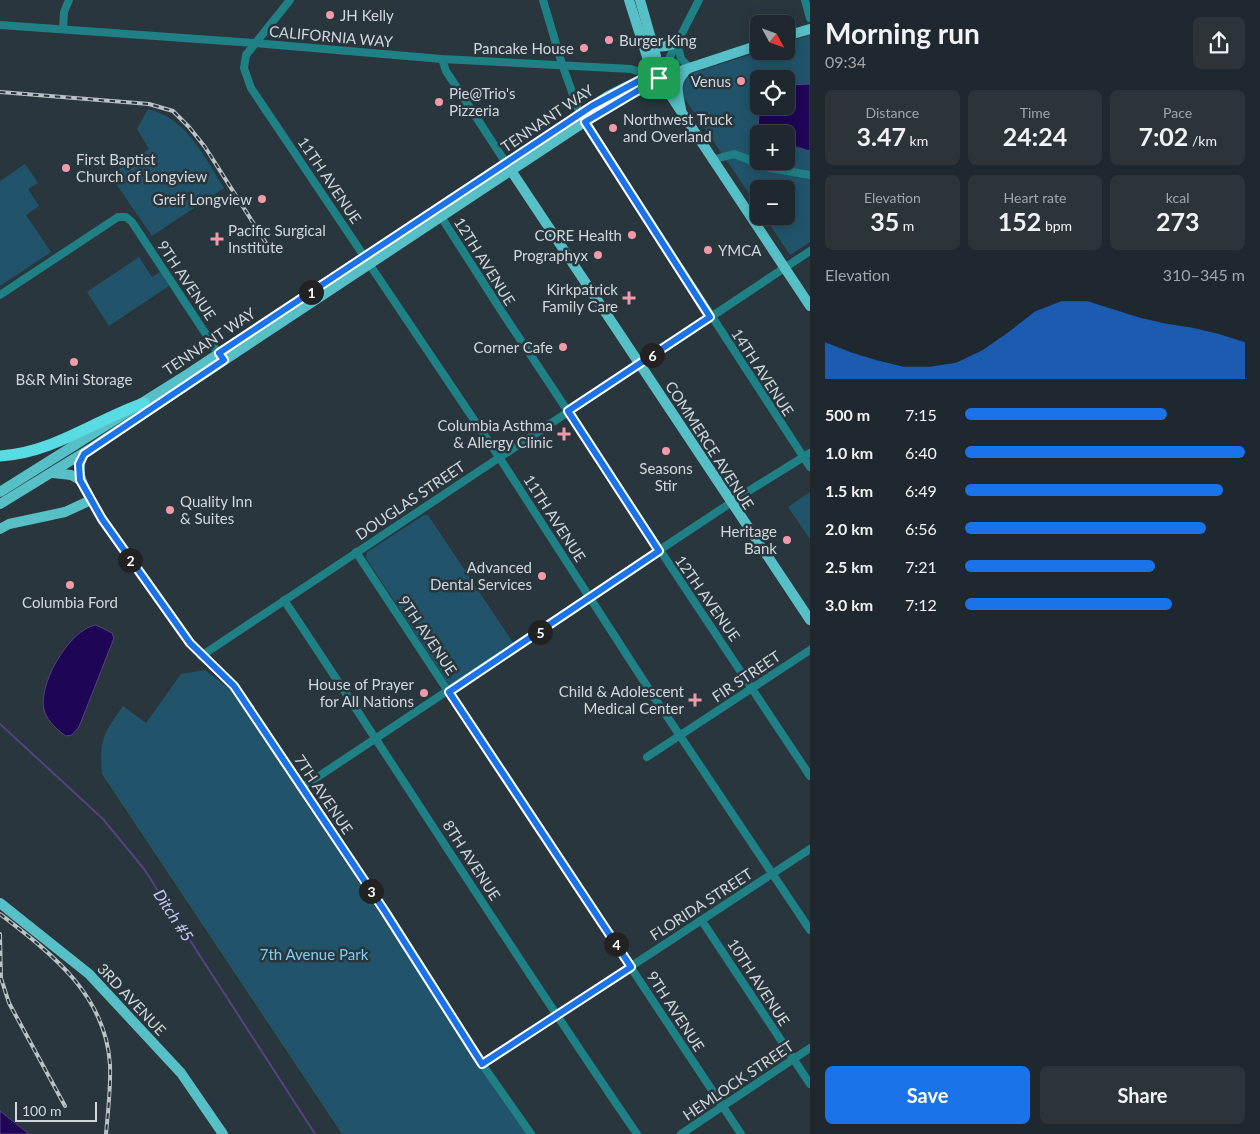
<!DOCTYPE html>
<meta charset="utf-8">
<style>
:root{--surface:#1f282e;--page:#2c343a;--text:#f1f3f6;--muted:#a1a6aa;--line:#3c444a;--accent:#1a73e8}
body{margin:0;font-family:Lato,sans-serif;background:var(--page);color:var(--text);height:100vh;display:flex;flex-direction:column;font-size:19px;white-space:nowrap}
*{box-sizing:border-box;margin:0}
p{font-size:16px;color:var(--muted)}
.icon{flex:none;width:28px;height:28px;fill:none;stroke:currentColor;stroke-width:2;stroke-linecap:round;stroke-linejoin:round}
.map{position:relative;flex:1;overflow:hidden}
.panel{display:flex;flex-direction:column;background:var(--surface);width:450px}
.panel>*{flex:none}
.needle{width:32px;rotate:131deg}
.buttons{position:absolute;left:750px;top:15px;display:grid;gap:10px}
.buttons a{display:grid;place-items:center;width:45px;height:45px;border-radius:8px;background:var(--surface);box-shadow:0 2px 12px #0003,0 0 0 1px var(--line);font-size:25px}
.scale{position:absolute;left:15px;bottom:12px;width:82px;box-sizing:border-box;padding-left:5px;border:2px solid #d0d8dc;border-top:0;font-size:14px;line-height:18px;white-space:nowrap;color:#d0d8dc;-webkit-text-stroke:4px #29363d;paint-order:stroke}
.pin{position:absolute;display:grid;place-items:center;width:42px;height:42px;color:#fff;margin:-21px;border-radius:10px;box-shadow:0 2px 8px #0006}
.km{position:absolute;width:25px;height:25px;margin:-12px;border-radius:50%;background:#222;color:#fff;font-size:14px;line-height:25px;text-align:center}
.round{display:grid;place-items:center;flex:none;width:52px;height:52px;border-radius:8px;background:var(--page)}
.head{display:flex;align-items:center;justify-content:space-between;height:85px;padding:0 15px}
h1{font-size:28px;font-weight:700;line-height:38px}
.metrics{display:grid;grid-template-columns:repeat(3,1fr);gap:8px;height:85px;padding:5px 15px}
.metrics div{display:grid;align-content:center;border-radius:8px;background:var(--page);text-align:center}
.metrics b{font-size:25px;font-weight:700}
.metrics small{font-size:14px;font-weight:400}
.metrics p{font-size:14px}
.chart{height:140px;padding:10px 15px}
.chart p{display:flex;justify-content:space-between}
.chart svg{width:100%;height:90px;margin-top:5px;fill:var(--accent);opacity:.7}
.cta{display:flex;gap:10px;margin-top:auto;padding:10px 15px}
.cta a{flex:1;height:58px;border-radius:8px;background:var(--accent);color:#fff;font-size:20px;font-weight:700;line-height:58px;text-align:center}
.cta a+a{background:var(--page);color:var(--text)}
ul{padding:0 15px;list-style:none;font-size:16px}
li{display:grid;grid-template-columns:80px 60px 1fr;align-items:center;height:38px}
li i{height:12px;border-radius:6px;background:var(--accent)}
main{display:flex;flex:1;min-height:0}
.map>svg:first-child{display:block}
.green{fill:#21546a;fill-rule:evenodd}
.water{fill:#1e0556;stroke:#53447e}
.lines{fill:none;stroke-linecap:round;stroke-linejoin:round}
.stream{stroke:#53447e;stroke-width:2}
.minor{stroke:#1f8086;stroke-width:8}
.major{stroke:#57c0c7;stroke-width:10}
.highway{stroke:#59dbe4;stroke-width:11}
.rail-casing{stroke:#bac3c7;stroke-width:4}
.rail{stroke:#29363d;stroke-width:2;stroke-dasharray:5.5;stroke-linecap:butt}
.route-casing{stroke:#fff;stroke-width:10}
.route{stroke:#1a73e8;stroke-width:6}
.poi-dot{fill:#f39aaa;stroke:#29363d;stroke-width:2}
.labels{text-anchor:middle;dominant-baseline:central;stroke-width:5;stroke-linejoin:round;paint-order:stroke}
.poi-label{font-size:15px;fill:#d0d8dc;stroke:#29363d;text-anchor:end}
.street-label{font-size:15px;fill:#d0d8dc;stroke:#29363d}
.park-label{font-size:15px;fill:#7ecff4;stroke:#29363d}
.water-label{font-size:16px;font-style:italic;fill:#c9c9f7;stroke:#29363d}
</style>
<main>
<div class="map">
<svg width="810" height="1134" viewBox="0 0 810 1134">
<rect width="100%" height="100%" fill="#29363d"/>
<g class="green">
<path d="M810 35V242L790 255 764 216H786V189H759V208L682 95 681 79 686 75 762 51H786V43ZM759 79H786V106H759ZM759 134H786V161H759Z"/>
<path d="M148 109C188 119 204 157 224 188L152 236 110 175 149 149 137 129Z"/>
<polygon points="25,164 38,183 28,189 39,206 26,215 51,252 0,286 0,181"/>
<polygon points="139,257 152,277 160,272 169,286 109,326 87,292"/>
<polygon points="810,492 810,539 788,507"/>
<polygon points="424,515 428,515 514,644 450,686 366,558 367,552"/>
<path d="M205 670 231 690 527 1134H342L102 774C99 739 104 733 123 706L146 723 181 674Z"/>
</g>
<g class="water">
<polygon points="810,84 810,151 786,144 786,134 762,133 758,129 759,115 767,106 786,106 786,87 789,85"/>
<path d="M96 625 112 633 114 638 79 727 72 735 66 736C59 732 48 721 45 713 35 688 69 629 96 625Z"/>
<polygon points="0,1110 0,1111 29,1134 0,1134"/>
</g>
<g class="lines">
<polyline class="stream" points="0,724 103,819 144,869 315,1134"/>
<g class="minor">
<polyline points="290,0 246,55 244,68 251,88 499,457 654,697 810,930"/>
<polyline points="543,0 562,64 580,114 810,467"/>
<polyline points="805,0 810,18"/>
<polyline points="0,25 254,43 442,59 631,69 659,78 699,0"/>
<polyline points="63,29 64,12 69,0"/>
<polyline points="677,43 681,59 690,68"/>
<polyline points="442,59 446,71 506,163"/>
<polyline points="712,160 734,154 770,168 810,175"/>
<polyline points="438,212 502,312 810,776"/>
<polyline points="0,295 118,217 126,217 132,222 221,357"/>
<polyline points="91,500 108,529 190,643 234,686 384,910 482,1064 531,1134"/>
<polyline points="356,552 741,1134"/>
<path d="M284 600C403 778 516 958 637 1134"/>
<polyline points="201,656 810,251"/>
<polyline points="647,757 810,650"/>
<polyline points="301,788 747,492 810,453"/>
<polyline points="702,921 810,1084"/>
<polyline points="482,1064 810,849"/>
<polyline points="681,1134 810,1048"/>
</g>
<g class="major">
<polyline points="629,0 649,63 810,306"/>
<polyline points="640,0 656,56 658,75"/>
<polyline points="786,36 810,29"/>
<path d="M652 42C659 50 668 45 677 43"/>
<path d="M681 109C678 94 673 81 687 70"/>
<polyline points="508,166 810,620"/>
<polyline points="53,473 71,475 80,480"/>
<polyline points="0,492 188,374 608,96 646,77 659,78"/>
<polyline points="0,504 93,447 616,101 649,86 659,78 759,45"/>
<path d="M0 529 9 524 65 512 91 500C82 483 75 473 83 454"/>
<polyline points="0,903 89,974 181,1073 223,1134"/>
</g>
<path class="highway" d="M0 456C53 453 95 420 144 403"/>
<defs>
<g id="rail">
<polyline points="0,92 149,104 173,111 189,127 205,147 266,243"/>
<path d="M0 914C52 954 106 995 110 1065 111 1088 108 1111 106 1134"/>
<polyline points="0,934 1,978 9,1003 65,1106"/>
</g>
</defs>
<use href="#rail" class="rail-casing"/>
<use href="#rail" class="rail"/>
</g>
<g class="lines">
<defs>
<polygon id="route" points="646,77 659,78 585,122 710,317 568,411 659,551 449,692 631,967 482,1064 384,910 234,686 190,643 102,519 80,480 79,464 84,454 224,360 219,353 592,106"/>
</defs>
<use href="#route" class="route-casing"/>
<use href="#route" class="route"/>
</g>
<g class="poi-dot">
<circle cx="330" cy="15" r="5"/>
<circle cx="609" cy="40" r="5"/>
<circle cx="584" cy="48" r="5"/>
<circle cx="741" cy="81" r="5"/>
<circle cx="439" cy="102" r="5"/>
<circle cx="613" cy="128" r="5"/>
<circle cx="66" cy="168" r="5"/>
<circle cx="262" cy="199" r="5"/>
<circle cx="632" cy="235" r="5"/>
<path d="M214.5 231.5h5v5h5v5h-5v5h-5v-5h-5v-5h5z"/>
<circle cx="708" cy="250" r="5"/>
<circle cx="598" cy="255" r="5"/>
<path d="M626.5 290.5h5v5h5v5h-5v5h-5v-5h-5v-5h5z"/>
<circle cx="563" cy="347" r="5"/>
<circle cx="74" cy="362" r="5"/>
<path d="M561.5 426.5h5v5h5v5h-5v5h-5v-5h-5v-5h5z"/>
<circle cx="666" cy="451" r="5"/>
<circle cx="170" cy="510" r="5"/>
<circle cx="787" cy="540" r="5"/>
<circle cx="542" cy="576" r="5"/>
<circle cx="70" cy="585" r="5"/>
<circle cx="424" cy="693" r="5"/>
<path d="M692.5 692.5h5v5h5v5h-5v5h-5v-5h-5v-5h5z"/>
</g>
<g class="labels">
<g class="poi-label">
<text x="340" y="15" text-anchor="start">JH Kelly</text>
<text x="619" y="40" text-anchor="start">Burger King</text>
<text x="574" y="48">Pancake House</text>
<text x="731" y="81">Venus</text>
<text x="449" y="93" text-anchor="start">Pie@Trio's<tspan x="449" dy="17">Pizzeria</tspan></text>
<text x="623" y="119" text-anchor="start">Northwest Truck<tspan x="623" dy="17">and Overland</tspan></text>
<text x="76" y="159" text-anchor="start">First Baptist<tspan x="76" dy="17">Church of Longview</tspan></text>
<text x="252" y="199">Greif Longview</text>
<text x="228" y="230" text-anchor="start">Pacific Surgical<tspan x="228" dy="17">Institute</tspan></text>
<text x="622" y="235">CORE Health</text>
<text x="718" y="250" text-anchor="start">YMCA</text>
<text x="588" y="255">Prographyx</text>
<text x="618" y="289">Kirkpatrick<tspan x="618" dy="17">Family Care</tspan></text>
<text x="553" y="347">Corner Cafe</text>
<text x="74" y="379" text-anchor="middle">B&amp;R Mini Storage</text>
<text x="553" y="425">Columbia Asthma<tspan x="553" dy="17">&amp; Allergy Clinic</tspan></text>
<text x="666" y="468" text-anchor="middle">Seasons<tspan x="666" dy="17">Stir</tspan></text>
<text x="180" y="501" text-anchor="start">Quality Inn<tspan x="180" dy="17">&amp; Suites</tspan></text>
<text x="777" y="531">Heritage<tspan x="777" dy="17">Bank</tspan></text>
<text x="532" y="567">Advanced<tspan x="532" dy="17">Dental Services</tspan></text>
<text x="70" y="602" text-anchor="middle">Columbia Ford</text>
<text x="414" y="684">House of Prayer<tspan x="414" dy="17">for All Nations</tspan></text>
<text x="684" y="691">Child &amp; Adolescent<tspan x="684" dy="17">Medical Center</tspan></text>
</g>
<g class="street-label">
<text transform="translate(331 36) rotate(5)">CALIFORNIA WAY</text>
<text transform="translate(547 118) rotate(-34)">TENNANT WAY</text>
<text transform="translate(330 180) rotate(56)">11TH AVENUE</text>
<text transform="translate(485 261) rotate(58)">12TH AVENUE</text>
<text transform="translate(187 280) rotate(56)">9TH AVENUE</text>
<text transform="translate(209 341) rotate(-34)">TENNANT WAY</text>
<text transform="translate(763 372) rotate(57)">14TH AVENUE</text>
<text transform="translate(710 445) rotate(57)">COMMERCE AVENUE</text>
<text transform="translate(410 500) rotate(-34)">DOUGLAS STREET</text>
<text transform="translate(555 518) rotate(57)">11TH AVENUE</text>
<text transform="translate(708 598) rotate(55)">12TH AVENUE</text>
<text transform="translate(428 635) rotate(56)">9TH AVENUE</text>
<text transform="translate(746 676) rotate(-34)">FIR STREET</text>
<text transform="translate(324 794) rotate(56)">7TH AVENUE</text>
<text transform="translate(472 860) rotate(57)">8TH AVENUE</text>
<text transform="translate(701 904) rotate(-33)">FLORIDA STREET</text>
<text transform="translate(759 982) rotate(57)">10TH AVENUE</text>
<text transform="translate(132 999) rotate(47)">3RD AVENUE</text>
<text transform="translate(676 1011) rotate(57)">9TH AVENUE</text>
<text transform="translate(738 1080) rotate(-34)">HEMLOCK STREET</text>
</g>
<g class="park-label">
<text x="314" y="954">7th Avenue Park</text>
</g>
<g class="water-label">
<text transform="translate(174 915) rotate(57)">Ditch #5</text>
</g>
</g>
</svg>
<div class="buttons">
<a><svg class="needle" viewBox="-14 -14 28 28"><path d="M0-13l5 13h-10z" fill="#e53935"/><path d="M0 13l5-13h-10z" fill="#a1a6aa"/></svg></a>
<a><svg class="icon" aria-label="locate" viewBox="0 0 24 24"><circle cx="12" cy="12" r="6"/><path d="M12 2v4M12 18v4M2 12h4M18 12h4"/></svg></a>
<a>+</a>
<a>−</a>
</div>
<div class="scale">100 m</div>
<div class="pin" style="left:659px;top:78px;background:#1e9e55"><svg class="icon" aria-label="arrive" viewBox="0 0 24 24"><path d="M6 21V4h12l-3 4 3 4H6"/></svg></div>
<b class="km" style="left:311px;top:292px">1</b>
<b class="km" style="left:130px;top:560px">2</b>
<b class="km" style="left:371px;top:891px">3</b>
<b class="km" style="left:616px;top:944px">4</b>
<b class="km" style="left:540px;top:632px">5</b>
<b class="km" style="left:652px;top:355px">6</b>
</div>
<section class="panel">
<div class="head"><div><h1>Morning run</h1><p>09:34</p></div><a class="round"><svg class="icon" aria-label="share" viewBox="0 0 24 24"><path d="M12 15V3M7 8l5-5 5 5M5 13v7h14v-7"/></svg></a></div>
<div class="metrics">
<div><p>Distance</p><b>3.47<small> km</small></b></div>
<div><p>Time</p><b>24:24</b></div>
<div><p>Pace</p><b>7:02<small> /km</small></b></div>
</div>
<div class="metrics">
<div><p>Elevation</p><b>35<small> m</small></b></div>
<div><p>Heart rate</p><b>152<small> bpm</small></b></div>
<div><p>kcal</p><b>273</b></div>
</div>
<div class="chart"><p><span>Elevation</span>310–345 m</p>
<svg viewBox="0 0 160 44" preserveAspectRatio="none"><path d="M0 44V26L10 31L20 35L30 38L40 38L50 36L60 30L70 21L80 11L90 6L100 6L110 10L120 14L130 17L140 19L150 22L160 26V44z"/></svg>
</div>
<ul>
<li><b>500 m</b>7:15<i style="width:72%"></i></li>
<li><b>1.0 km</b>6:40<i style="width:100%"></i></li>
<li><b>1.5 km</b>6:49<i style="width:92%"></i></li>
<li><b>2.0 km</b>6:56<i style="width:86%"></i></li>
<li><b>2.5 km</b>7:21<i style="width:68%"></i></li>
<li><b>3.0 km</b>7:12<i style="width:74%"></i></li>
</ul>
<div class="cta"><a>Save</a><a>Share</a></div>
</section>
</main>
